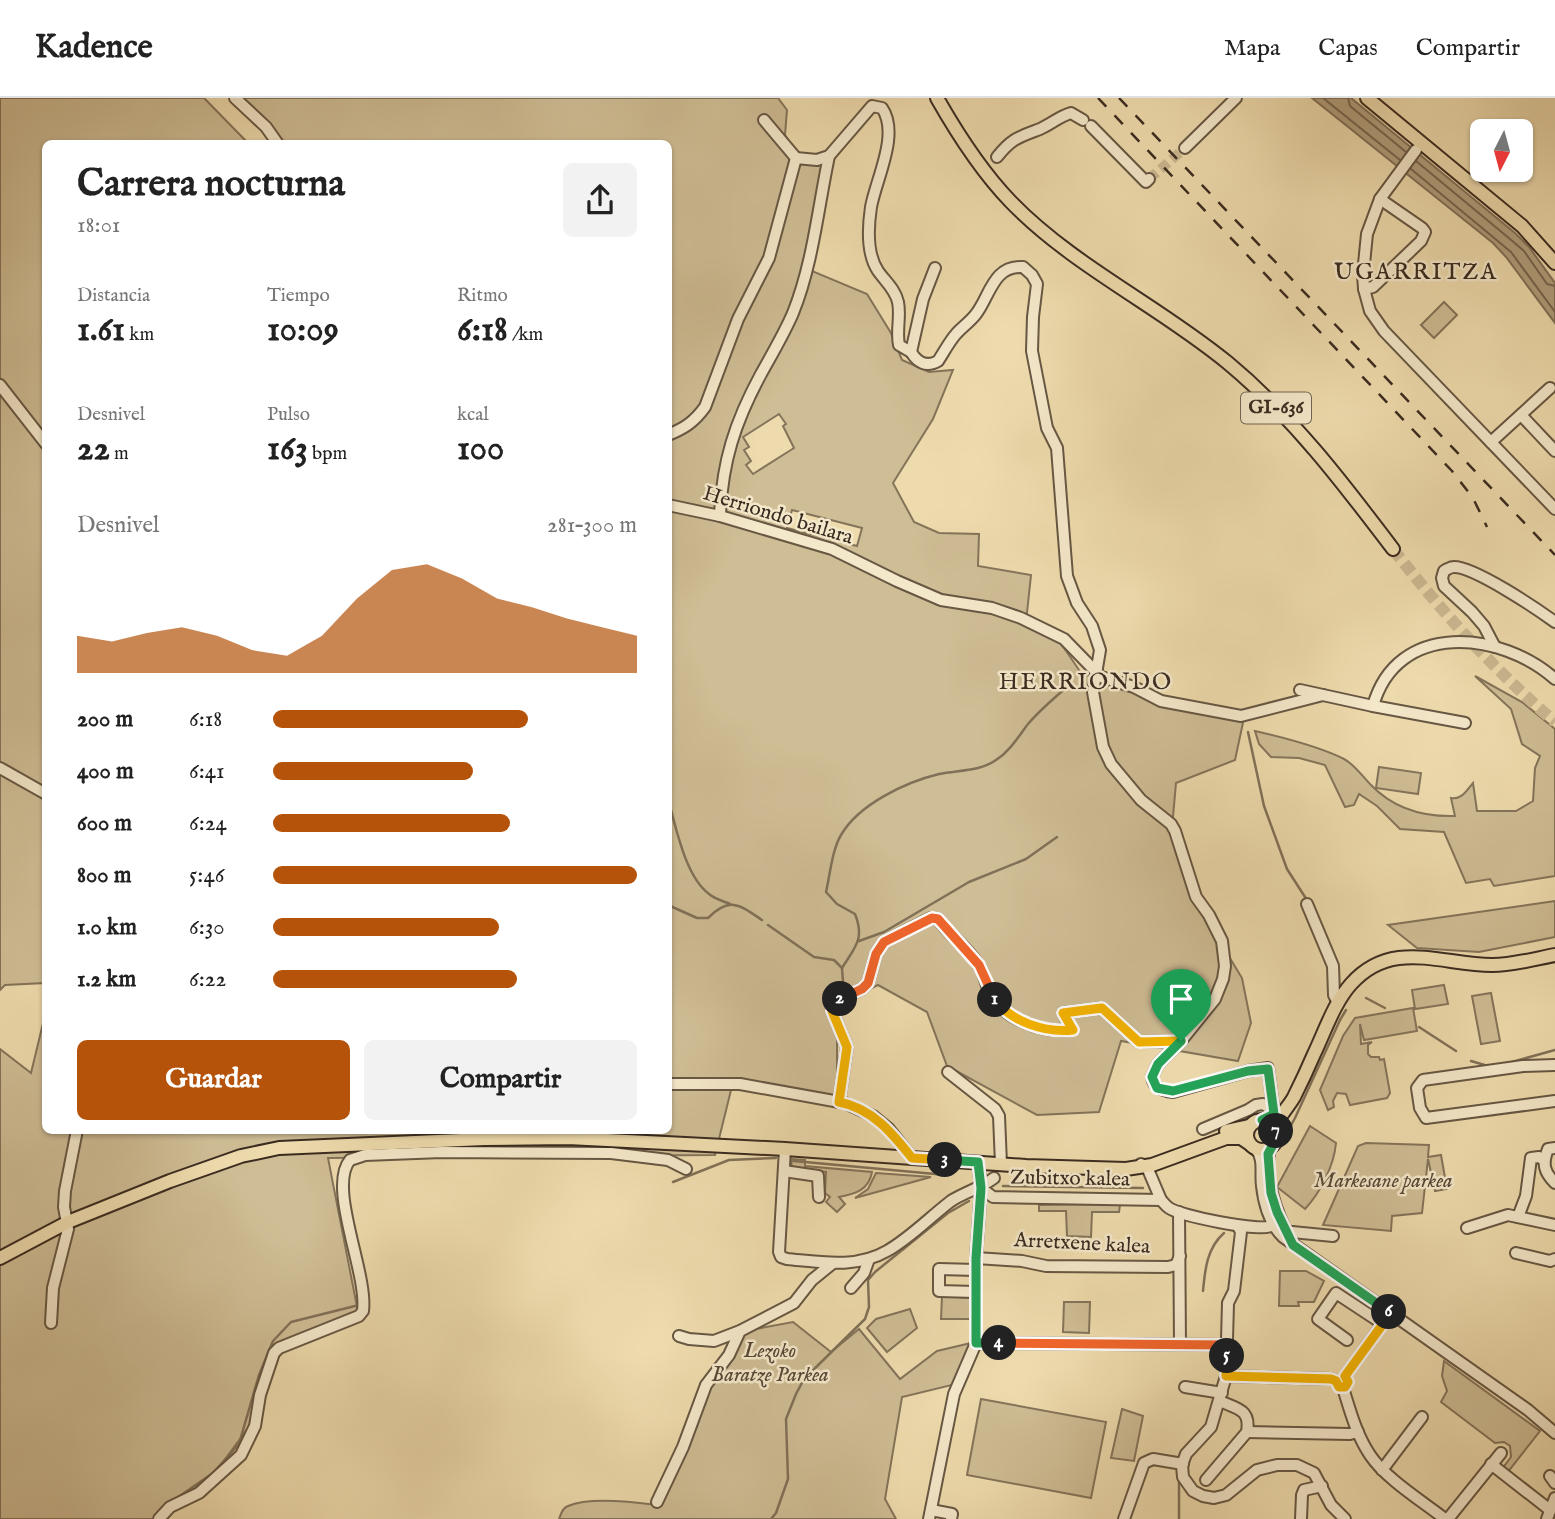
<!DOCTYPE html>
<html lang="es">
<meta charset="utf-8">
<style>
:root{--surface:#fff;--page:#f2f2f2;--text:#222;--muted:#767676;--line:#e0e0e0;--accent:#b45309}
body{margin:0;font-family:"IM FELL English",serif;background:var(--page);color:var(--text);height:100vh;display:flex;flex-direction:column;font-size:26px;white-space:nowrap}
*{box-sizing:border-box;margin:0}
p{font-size:23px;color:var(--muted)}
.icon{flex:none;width:38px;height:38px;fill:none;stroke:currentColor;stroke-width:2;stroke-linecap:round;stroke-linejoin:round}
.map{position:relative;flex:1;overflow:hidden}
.details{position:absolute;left:42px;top:42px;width:630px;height:994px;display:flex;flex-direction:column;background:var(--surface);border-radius:10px;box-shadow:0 2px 5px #0004}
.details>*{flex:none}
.needle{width:46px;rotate:186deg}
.tools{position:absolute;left:1470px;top:21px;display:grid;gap:14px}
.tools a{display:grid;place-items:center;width:63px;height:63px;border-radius:10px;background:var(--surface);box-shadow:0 2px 5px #0004;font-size:35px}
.pin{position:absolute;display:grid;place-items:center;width:60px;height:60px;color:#fff;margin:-72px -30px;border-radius:50% 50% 50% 0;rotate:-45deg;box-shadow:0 0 7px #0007}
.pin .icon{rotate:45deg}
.km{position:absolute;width:35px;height:35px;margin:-18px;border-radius:50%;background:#222;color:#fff;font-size:19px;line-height:35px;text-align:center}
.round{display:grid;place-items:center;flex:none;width:74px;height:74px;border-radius:10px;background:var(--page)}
.head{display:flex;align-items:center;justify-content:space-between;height:119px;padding:0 35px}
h1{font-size:38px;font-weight:700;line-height:52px}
.stats{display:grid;grid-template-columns:repeat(3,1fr);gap:10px;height:119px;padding:7px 35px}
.stats div{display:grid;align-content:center}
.stats b{font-size:35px;font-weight:700}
.stats small{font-size:19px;font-weight:400}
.stats p{font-size:19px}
.chart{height:196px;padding:14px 35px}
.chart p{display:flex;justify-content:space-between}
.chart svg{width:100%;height:126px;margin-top:7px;fill:var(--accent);opacity:.7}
.button{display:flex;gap:14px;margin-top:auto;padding:14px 35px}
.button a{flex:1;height:80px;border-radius:10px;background:var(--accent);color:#fff;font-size:28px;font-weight:700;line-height:80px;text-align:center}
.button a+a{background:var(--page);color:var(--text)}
ul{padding:0 35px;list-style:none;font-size:23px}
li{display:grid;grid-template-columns:112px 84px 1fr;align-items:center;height:52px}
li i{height:18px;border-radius:9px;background:var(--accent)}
header{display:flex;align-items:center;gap:42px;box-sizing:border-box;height:98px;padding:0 35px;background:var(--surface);border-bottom:2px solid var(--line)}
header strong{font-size:33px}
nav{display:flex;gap:38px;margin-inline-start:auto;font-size:24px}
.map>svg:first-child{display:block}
.green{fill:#cfbd95;stroke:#84745a;stroke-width:2;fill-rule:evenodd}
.water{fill:#b19f7d;stroke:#817158;stroke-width:2}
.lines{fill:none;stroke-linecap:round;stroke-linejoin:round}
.shore{stroke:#76654e;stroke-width:2}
.stream{stroke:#817158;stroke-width:2.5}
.minor-tunnel{stroke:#cab891;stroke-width:10;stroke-dasharray:10 5;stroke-linecap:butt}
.major-tunnel{stroke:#cab891;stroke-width:12;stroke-dasharray:12 6;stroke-linecap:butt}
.minor-casing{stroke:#675743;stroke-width:14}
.major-casing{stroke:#3a2b20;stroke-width:16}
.minor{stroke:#f4e8ca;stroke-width:10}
.major{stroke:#eedbad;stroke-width:12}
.rail{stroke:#3a2b20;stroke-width:2.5;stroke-dasharray:12 12;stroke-linecap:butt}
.split-1-casing{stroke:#fff;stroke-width:14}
.split-2-casing{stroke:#fff;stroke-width:14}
.split-3-casing{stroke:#fff;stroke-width:14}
.split-4-casing{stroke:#fff;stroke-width:14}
.split-5-casing{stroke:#fff;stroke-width:14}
.split-6-casing{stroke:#fff;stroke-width:14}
.split-7-casing{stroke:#fff;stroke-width:14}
.split-8-casing{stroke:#fff;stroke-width:14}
.split-1{stroke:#f5b400;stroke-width:9}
.split-2{stroke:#f0652b;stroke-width:9}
.split-3{stroke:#f5b400;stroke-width:9}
.split-4{stroke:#22a559;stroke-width:9}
.split-5{stroke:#f0652b;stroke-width:9}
.split-6{stroke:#f5b400;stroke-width:9}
.split-7{stroke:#22a559;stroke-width:9}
.split-8{stroke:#22a559;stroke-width:9}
.labels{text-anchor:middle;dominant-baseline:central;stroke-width:5;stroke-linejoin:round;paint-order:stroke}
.shield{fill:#f4e8ca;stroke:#726453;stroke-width:2}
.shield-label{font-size:19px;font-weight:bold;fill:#3a2b20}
.street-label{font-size:21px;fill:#3a2b20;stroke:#f4e8ca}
.park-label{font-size:21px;font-style:italic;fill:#584837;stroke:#f4e8ca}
.neighbourhood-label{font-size:23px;letter-spacing:2px;fill:#3a2b20;stroke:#f4e8ca}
</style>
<header>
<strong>Kadence</strong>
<nav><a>Mapa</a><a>Capas</a><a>Compartir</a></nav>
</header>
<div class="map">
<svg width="1555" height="1421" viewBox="0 0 1555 1421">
<rect width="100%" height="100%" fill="#eedbad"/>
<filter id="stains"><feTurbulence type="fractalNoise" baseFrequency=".00286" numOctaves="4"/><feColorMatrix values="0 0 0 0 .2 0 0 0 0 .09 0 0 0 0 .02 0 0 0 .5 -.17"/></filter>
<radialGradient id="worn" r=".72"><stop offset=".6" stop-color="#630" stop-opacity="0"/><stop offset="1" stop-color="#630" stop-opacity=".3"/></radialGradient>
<g class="green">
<polygon points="0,0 204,0 246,43 242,46 46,46 45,885 5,887 0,892"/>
<path d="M242 0H778L787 12 785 37 799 60 822 67 807 171 867 196 891 235 902 262 929 274 953 272 933 321 893 385 914 424 939 435 979 436 978 468 1031 477 1026 524 1052 532 1081 575 1157 604 1244 620 1235 662 1176 685 1172 730 1199 809 1242 880 1251 925 1238 963 1121 943 1099 1014 1037 1017 947 968 927 914 878 887 837 907V1004L733 984 715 1057 328 1060 359 1219 278 1249 259 1277 251 1326 209 1383 155 1421H0V951L31 975 45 917 46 1032H668V46L282 45ZM779 316 786 326 783 328 794 350 753 376 746 367 751 363 744 352 749 349 743 339ZM792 412 862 430 857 448 787 430Z"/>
<polygon points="1444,204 1457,217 1434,240 1421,227"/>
<path d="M1475 578 1522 604 1555 631V778L1494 788 1490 781 1466 785 1444 734 1400 731 1377 708 1359 696 1354 707 1345 709 1325 667 1299 660 1271 659 1259 646 1255 633C1281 639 1320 649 1344 661 1354 666 1363 679 1371 687 1394 711 1423 719 1455 718L1451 700C1462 702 1467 692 1473 685L1477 713H1516L1533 703 1535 670 1540 658 1522 646 1511 611Z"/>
<polygon points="1379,669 1421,675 1418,696 1376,690"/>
<polygon points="1555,803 1555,839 1479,854 1417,850 1388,827"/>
<polygon points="1444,887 1448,906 1415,911 1412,892"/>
<polygon points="1491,895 1500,943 1481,946 1472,898"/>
<polygon points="1413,910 1417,933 1364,942 1360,926 1361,946 1372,944 1368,947 1368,956 1371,959 1379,959 1380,962 1384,961 1390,995 1387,1000 1350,1007 1346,996 1337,995 1333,1003 1334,1009 1328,1012 1320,992 1343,938 1355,920"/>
<path d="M1310 1028 1336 1045C1334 1068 1320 1095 1305 1111L1277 1089Z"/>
<polygon points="1366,1045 1429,1047 1428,1059 1441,1057 1447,1091 1435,1093 1428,1061 1422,1115 1392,1118 1391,1133 1323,1127 1358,1048"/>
<path d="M792 1061 805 1062V1068L872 1074C869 1092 855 1096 839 1099L845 1106 837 1114 826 1104 830 1099 825 1095 826 1074 791 1071Z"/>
<polygon points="876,1075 931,1079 855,1100 868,1091"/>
<polygon points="1092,1106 1120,1107 1119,1114 1092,1114 1091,1139 1067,1138 1066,1113 1039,1113 1039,1107"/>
<polygon points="1280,1173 1306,1173 1324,1183 1314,1204 1298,1204 1299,1208 1279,1208"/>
<polygon points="942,1198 971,1200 971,1221 941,1221"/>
<polygon points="1064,1204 1090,1204 1089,1235 1063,1234"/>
<polygon points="910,1211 917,1230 887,1254 867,1230 876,1221"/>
<path d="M793 1224 831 1254 859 1231 900 1281 937 1253 971 1245 952 1287 902 1299 885 1401 896 1421H559C561 1416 562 1410 568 1408 588 1399 635 1404 657 1407L693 1331 697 1329 700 1303 745 1233Z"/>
<polygon points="1444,1263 1540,1333 1507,1375 1502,1371 1511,1359 1510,1348 1504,1344 1495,1345 1441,1304 1447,1293 1442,1278"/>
<polygon points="981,1301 1106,1324 1091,1400 967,1377"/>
<polygon points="1122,1311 1143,1318 1134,1363 1111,1360"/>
</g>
<polygon class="water" points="1312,0 1351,0 1515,135 1529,149 1555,185 1555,225 1506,159 1493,145"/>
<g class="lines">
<g class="shore">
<polyline points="1323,0 1400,62"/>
<polyline points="1348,0 1350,8 1406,54"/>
<polyline points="1416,63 1510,141 1524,153 1547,186 1555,188"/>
<polyline points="1411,71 1511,154 1555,214"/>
</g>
<g class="stream">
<polyline points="1248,634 1264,708 1287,771 1305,799"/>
<path d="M668 701C676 729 685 778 709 796 715 801 723 803 730 806"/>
<path d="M668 807 697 820H708C730 798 740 807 762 822"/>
<polyline points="768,827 814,859 834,862 842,870 843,884 837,897"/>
<polyline points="859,843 884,834 969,784 1026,761 1057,739"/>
<path d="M842 870C855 849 865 841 855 816L837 806 826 794C830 777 832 752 841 737 859 706 906 684 939 676 958 672 979 674 996 662 1010 653 1018 639 1028 626 1040 612 1053 601 1067 589"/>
<polyline points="1366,900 1385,910"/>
<polyline points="1419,929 1456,953"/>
<polyline points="1471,963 1488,968"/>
<polyline points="1512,964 1555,952"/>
<polyline points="1283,1042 1295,1020 1340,922 1346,912"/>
<polyline points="794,1063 946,1077"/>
<polyline points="673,1084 729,1062 776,1060"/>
<polyline points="1003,1088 1143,1090"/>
<path d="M1203 1193C1205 1171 1207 1150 1224 1135"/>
<polyline points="1179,1379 1179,1421"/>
<polyline points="174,1402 213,1375 239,1346 259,1277 273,1243 291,1224 355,1208"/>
<polyline points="771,1421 776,1415 788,1381 786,1321 796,1296 804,1281 865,1221 869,1209 868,1182 875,1174 948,1115 969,1103"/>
</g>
<polyline class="minor-tunnel" points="1149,81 1185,50"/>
<path class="major-tunnel" d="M1393 451C1442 514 1494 572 1555 624"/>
<defs>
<g id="minor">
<polyline points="235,0 266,29 278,46"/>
<polyline points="764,22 796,60"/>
<polyline points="1091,28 1146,84 1149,81"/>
<polyline points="1185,50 1236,0"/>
<polyline points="1416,52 1380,101 1367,136 1363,176 1364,191 1370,213 1384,233 1555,411"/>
<path d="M997 59C1012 40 1019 39 1040 31 1051 26 1060 18 1071 15L1083 22"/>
<path d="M935 170 923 201 911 254C917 264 926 270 938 263 944 254 949 244 956 236 962 229 970 224 976 216 990 198 993 167 1023 169L1032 177 1037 186 1033 219 1032 253 1047 330 1057 350 1067 478 1077 505 1092 528 1100 552 1093 594 1103 649 1111 666 1141 702 1171 726 1175 733 1196 799 1209 817 1222 843 1225 868 1223 881 1215 901 1181 943 1158 966 1152 979C1154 990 1162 993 1173 994L1248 973 1268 970 1274 1016"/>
<polyline points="1364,191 1373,189 1421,143 1425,134 1422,130 1380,101"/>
<polyline points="0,287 46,346"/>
<polyline points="1521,317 1555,353"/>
<path d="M668 337C685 330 694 324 705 309L738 221 769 160 796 60 817 62 829 58 872 8 882 10C900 36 876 81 871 109 868 129 866 155 878 173 885 183 895 191 898 204 901 218 896 233 899 247L911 254"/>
<polyline points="1491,344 1550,290"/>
<polyline points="668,407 720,418 832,451 897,483 941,502 992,510 1021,520 1064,541 1101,579 1134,589 1161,603 1241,618 1323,597"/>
<path d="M720 418C722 364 735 324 761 276 772 256 784 236 793 215 813 165 818 110 829 58"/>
<path d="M1495 549 1484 528 1472 514 1444 488 1442 480 1444 473C1448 471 1450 469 1454 469 1475 469 1537 511 1555 524"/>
<path d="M1300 592 1373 608C1397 522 1501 533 1555 581"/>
<polyline points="1373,608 1465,625"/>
<polyline points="0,670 46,696"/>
<polyline points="1307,806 1333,868 1334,897 1338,905"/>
<polyline points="1555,967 1523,968 1423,982 1417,990 1420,1010 1426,1020 1555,1003"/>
<polyline points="948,974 995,1011 999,1018 1001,1066"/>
<polyline points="668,986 740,986 845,1005 873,1018 889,1031 912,1060"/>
<path d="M839 1004 847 949 832 913 834 904 862 891 868 885 876 856 884 844 931 820 938 821C950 837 967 850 978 866 985 875 985 887 991 896 1005 923 1044 935 1072 932L1063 915 1102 910 1139 944 1181 943"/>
<polyline points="1203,1031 1248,1012 1256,1007 1263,1006 1273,1012"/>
<path d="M1271 1049C1261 1075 1278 1118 1290 1141"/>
<path d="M1255 1050C1265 1061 1260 1074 1262 1088 1264 1106 1270 1126 1283 1139L1528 1312 1555 1335"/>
<path d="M1555 1050 1548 1051C1542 1066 1544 1074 1555 1085"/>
<path d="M785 1051 779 1154 781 1159 787 1161C820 1164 856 1171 887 1153 910 1140 930 1119 951 1103 965 1094 981 1090 994 1080"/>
<polyline points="1141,1066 1147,1069 1161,1102"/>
<polyline points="784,1073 818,1078 819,1099"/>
<path d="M981 1090 993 1099 1161 1102C1164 1105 1166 1108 1169 1110 1181 1118 1259 1134 1271 1128L1272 1124"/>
<polyline points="1179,1114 1180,1246"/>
<polyline points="1518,1119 1526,1098 1531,1060 1539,1059 1544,1062"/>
<polyline points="1238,1128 1241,1134 1234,1193 1228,1205 1226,1278 1211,1329 1186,1356 1182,1367 1183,1379 1193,1393 1203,1398 1214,1400 1226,1397 1257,1372 1277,1367 1297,1367 1314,1375 1331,1407 1345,1421"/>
<polyline points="1467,1130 1508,1117 1555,1127"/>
<polyline points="1282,1133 1333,1138"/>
<polyline points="1516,1155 1550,1163 1555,1161"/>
<polyline points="976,1160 1022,1163 1046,1168 1168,1169 1176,1167 1180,1158"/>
<polyline points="851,1190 864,1175 869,1161"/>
<polyline points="976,1194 939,1193 939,1171 976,1172"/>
<polyline points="51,1225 53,1190 68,1131 64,1109 65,1093 77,1032"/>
<polyline points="679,1238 689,1241 714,1243 740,1233 794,1205 812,1182 833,1165"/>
<polyline points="1347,1242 1318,1221 1336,1195 1383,1226"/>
<polyline points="976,1245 1227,1247"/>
<polyline points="1226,1278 1331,1281 1336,1283"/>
<polyline points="1345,1278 1385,1223"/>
<polyline points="1185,1289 1222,1295"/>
<path d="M1343 1290C1350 1312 1356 1336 1370 1357 1386 1381 1422 1403 1445 1421"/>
<polyline points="1247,1334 1350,1336 1358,1334"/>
<polyline points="1491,1366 1550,1412"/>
<polyline points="1382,1372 1422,1319"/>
<polyline points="1550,1378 1555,1385"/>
<path d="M1206 1382 1247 1334C1251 1311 1237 1311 1220 1303"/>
<polyline points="657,1404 683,1349 706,1287 729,1257 740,1233"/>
<polyline points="931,1412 952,1416 951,1421"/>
<path d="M159 1421 170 1409 199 1395 241 1357 255 1328 260 1297 274 1255 279 1250 359 1218 363 1213C368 1175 327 1089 350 1062L365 1057 442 1054 611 1055 668 1062 686 1071"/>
<polyline points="929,1421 954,1296 976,1245 976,1160 981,1090 978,1064"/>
<polyline points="1124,1421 1144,1365 1153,1361 1183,1366"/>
<polyline points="1301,1421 1302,1397 1304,1392 1322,1388"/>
<polyline points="1448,1421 1501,1355"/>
<polyline points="1547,1421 1555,1400"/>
</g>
<g id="major">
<path d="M937 0C958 37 981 73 1011 104 1073 168 1159 208 1228 265 1293 319 1343 385 1393 451"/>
<polyline points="1367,0 1522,128 1555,165"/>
<circle cx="1262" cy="1037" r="15"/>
<path d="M1275 1031C1277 1019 1288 1010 1294 999 1301 985 1308 970 1314 956 1325 933 1334 905 1351 886 1392 840 1442 867 1492 867 1513 867 1534 861 1555 857"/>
<polyline points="1226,1033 1249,1028"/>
<polyline points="0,1160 68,1124 170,1083 241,1058 279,1050 484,1041 568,1040 785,1051 1026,1068 1126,1071 1152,1067 1226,1040 1241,1040 1250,1046"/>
</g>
</defs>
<use href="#minor" class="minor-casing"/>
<use href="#major" class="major-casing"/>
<use href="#minor" class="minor"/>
<use href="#major" class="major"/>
<g class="rail">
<polyline points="1098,0 1452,373 1473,400 1487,429"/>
<polyline points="1119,0 1555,457"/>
</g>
</g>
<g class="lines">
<defs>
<path id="split-1" d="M995 902C1012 924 1045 935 1073 932L1063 915 1102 910 1139 944 1181 943"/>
<polyline id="split-2" points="840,901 862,891 868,885 876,856 884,844 932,820 938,821 979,867 995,902"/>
<path id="split-3" d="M840 901 834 904 832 913 847 949 839 1004C872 1010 893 1036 912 1060L945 1062"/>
<polyline id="split-4" points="945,1062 978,1064 981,1090 976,1160 976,1245 999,1245"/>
<polyline id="split-5" points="999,1245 1227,1247 1227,1258"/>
<polyline id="split-6" points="1227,1258 1226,1278 1331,1281 1336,1283 1339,1289 1345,1289 1348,1284 1345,1278 1391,1215 1389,1214"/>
<polyline id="split-7" points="1276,1033 1275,1043 1268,1056 1271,1095 1277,1114 1293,1147 1389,1214"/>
<polyline id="split-8" points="1181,943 1158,966 1152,979 1157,990 1173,993 1248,973 1268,971 1274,1016 1262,1022 1270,1024 1276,1033"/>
</defs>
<use href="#split-1" class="split-1-casing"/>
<use href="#split-2" class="split-2-casing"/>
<use href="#split-3" class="split-3-casing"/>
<use href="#split-4" class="split-4-casing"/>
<use href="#split-5" class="split-5-casing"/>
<use href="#split-6" class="split-6-casing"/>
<use href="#split-7" class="split-7-casing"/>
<use href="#split-8" class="split-8-casing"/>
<use href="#split-1" class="split-1"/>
<use href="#split-2" class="split-2"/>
<use href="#split-3" class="split-3"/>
<use href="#split-4" class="split-4"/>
<use href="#split-5" class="split-5"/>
<use href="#split-6" class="split-6"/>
<use href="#split-7" class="split-7"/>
<use href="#split-8" class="split-8"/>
</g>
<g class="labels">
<rect class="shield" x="1241" y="294.5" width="70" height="31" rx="5"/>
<g class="shield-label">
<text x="1276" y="310">GI-636</text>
</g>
<g class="street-label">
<text transform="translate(778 418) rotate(17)">Herriondo bailara</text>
<text transform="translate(1070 1081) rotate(1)">Zubitxo kalea</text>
<text transform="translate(1082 1146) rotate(3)">Arretxene kalea</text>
</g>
<g class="park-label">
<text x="1383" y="1083">Markesane parkea</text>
<text x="770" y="1253">Lezoko<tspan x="770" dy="24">Baratze Parkea</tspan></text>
</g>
<g class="neighbourhood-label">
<text x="1416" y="174">UGARRITZA</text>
<text x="1086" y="584">HERRIONDO</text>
</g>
</g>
<rect width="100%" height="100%" filter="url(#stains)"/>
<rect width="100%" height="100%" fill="url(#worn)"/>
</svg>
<div class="tools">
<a><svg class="needle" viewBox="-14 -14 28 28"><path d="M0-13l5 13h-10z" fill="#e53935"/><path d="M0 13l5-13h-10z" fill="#767676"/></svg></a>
</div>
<div class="pin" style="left:1181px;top:943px;background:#1e9e55"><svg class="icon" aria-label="arrive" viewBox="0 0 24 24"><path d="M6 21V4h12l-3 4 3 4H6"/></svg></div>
<b class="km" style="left:995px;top:902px">1</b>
<b class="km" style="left:840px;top:901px">2</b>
<b class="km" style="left:945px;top:1062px">3</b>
<b class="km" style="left:999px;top:1245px">4</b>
<b class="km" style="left:1227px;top:1258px">5</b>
<b class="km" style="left:1389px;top:1214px">6</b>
<b class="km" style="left:1276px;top:1033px">7</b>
<section class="details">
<div class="head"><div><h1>Carrera nocturna</h1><p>18:01</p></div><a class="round"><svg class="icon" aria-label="share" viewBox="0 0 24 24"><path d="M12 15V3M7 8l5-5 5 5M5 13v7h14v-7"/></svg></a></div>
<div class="stats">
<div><p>Distancia</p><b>1.61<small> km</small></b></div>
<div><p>Tiempo</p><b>10:09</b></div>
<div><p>Ritmo</p><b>6:18<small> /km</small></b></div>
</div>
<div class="stats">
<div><p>Desnivel</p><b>22<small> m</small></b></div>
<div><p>Pulso</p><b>163<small> bpm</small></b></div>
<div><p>kcal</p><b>100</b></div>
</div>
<div class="chart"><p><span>Desnivel</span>281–300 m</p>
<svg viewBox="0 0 160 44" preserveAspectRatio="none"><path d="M0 44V31L10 33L20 30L30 28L40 31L50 36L60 38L70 31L80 18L90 8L100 6L110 11L120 18L130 21L140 25L150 28L160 31V44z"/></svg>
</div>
<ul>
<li><b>200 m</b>6:18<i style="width:70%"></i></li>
<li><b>400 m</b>6:41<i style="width:55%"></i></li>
<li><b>600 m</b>6:24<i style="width:65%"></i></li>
<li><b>800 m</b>5:46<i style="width:100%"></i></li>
<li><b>1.0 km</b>6:30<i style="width:62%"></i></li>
<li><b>1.2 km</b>6:22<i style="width:67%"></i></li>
</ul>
<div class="button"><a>Guardar</a><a>Compartir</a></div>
</section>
</div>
